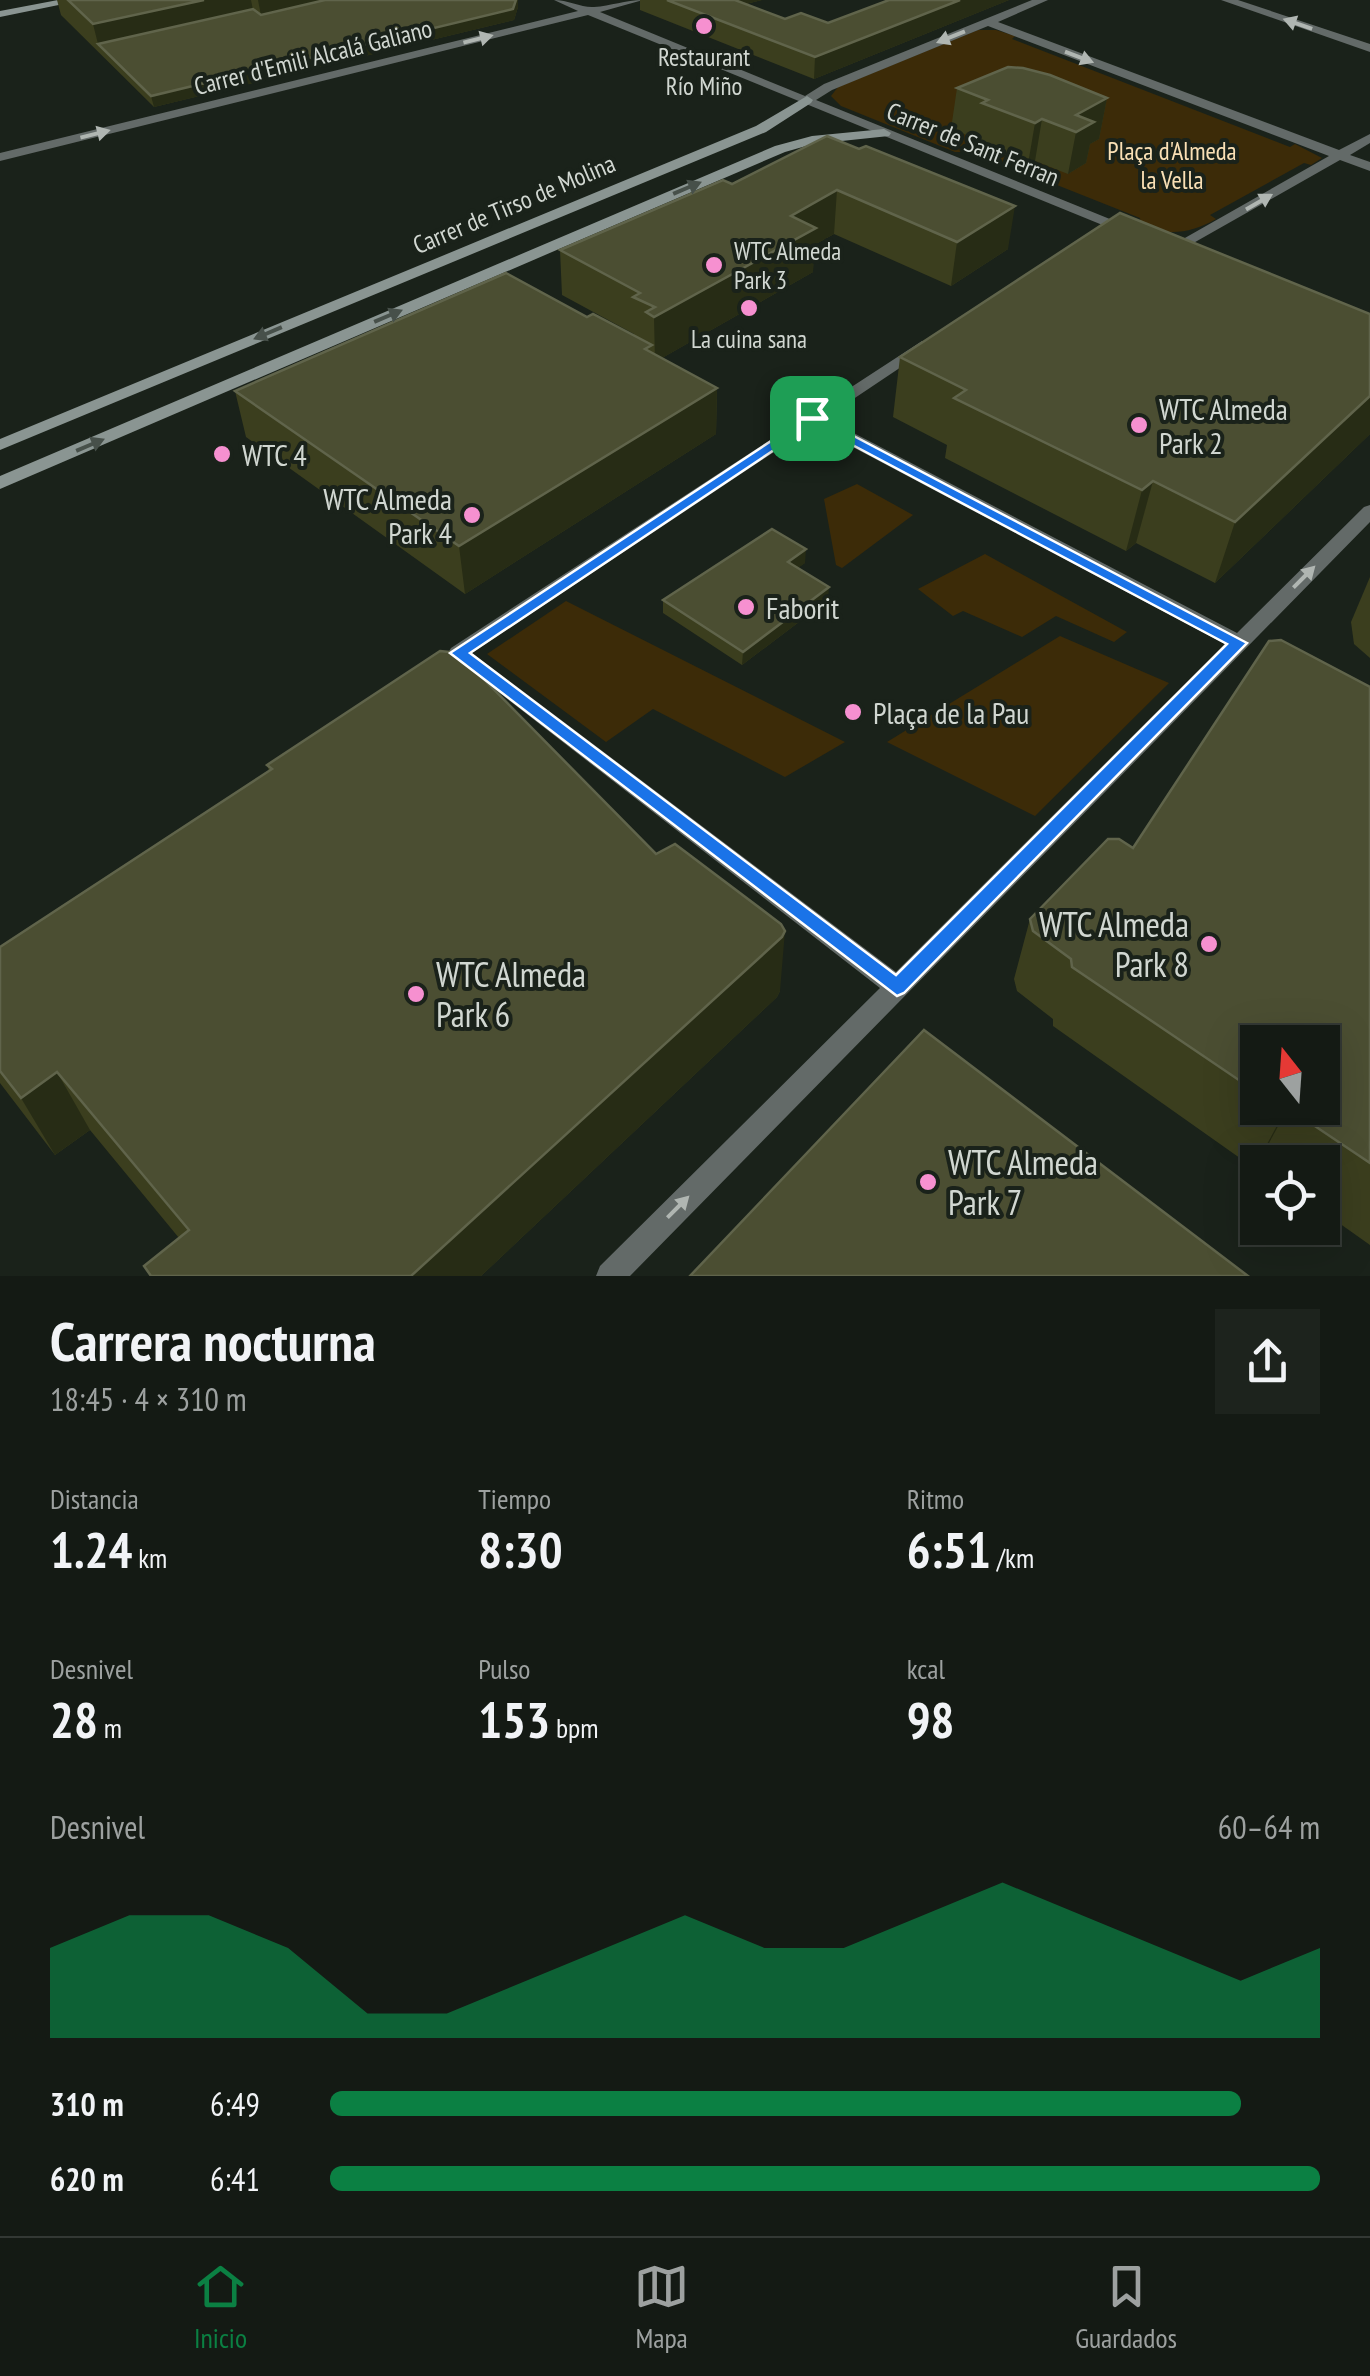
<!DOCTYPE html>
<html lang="es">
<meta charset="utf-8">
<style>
:root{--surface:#141a14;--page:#1d231d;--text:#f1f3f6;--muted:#9da1a0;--line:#333834;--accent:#0b8043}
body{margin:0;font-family:"PT Sans Narrow",sans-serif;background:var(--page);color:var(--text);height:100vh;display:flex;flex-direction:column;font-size:38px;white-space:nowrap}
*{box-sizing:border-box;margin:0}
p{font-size:32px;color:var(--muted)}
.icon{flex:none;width:55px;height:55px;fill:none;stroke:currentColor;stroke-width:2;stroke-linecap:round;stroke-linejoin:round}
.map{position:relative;height:1276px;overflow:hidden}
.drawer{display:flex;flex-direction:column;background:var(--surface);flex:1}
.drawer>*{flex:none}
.needle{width:65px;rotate:343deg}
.tools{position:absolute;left:1240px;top:1025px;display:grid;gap:20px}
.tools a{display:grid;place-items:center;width:100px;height:100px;border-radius:0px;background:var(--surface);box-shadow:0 10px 40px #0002,0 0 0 2px var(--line);font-size:50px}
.pin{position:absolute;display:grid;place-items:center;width:85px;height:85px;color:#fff;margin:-42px;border-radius:20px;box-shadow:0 5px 15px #0006}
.round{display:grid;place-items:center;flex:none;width:105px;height:105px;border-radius:0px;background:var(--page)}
.headline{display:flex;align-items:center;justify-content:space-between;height:170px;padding:0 50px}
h1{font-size:55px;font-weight:700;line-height:75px}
.figures{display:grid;grid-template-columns:repeat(3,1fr);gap:15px;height:170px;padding:10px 50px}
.figures div{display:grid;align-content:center}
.figures b{font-size:50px;font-weight:700}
.figures small{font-size:28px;font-weight:400}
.figures p{font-size:28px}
.chart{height:280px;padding:20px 50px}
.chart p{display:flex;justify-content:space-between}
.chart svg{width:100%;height:180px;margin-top:10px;fill:var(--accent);opacity:.7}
ul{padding:0 50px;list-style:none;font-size:32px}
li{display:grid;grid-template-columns:160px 120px 1fr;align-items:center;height:75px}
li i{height:25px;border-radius:12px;background:var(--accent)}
.tab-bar{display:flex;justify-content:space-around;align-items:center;height:140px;border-top:2px solid var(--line);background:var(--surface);font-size:28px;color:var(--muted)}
.tab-bar a{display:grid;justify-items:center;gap:5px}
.tab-bar .selected{color:var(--accent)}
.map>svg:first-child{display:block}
.green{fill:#3c2b08}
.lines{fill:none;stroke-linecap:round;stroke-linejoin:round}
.lane{fill:#636a68;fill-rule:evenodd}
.street{fill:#636a68;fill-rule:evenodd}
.secondary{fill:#8a9592;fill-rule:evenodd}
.wall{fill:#3b3e1e;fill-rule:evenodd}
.shaded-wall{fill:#272c15}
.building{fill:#4b4e32;stroke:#60644b;stroke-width:2.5}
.oneway{fill:#b0b6b2}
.oneway2{fill:#47504a}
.route{fill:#1a73e8;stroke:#fff;stroke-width:2.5;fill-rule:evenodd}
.poi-dot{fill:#f690d0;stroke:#1a221a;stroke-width:4}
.labels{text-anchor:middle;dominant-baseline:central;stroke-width:8;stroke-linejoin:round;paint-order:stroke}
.far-street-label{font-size:25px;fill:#d1d7d1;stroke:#1a221a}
.far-poi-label{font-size:25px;fill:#d1d7d1;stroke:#1a221a}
.far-park-label{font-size:25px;fill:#fae0b5;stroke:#1a221a}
.poi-label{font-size:30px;fill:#d1d7d1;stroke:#1a221a;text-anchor:start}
.near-poi-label{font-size:35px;fill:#d1d7d1;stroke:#1a221a;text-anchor:start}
</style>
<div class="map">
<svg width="1370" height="1276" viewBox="0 0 1370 1276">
<rect width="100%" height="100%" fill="#1a221a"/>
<g class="green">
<path d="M978 30H996L1015 36 1012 39 1290 147 1295 144 1322 158 1311 165 1304 163 1210 215 1216 219C1190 234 1170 235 1141 227L1140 218 974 152H955L841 106 831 96 838 87Z"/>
<polygon points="857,484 913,515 842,568 836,565 824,499"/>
<polygon points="985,554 1127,632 1114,642 1056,616 1022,637 963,611 953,616 918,589"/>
<polygon points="566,601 845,742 785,777 653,709 606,742 487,654"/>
<polygon points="1060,636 1169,683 1035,816 887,742"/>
</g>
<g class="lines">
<path class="lane" d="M922 341 930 346 928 349 825 418 1237 633 1364 507 1370 505V522L630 1276H596L600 1266 880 988 448 653 451 648ZM813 426 1225 644 896 972 472 653Z"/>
<g class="street">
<path d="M554 0C568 0 582 8 594 7 611 6 625 0 643 0L600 12 805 96 824 84 1032 0H1048L998 22 1339 150 1370 134V143L1350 155 1370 162V171L1340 160 1174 254 1167 250 1169 247 1329 156 988 26 832 90 816 100 1132 228 1134 231 1127 235 588 15 0 161V153L578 11Z"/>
<polygon points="1221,0 1238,0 1370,44 1370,52"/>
</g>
<g class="secondary">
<polygon points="58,0 83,0 0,17 0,11"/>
<polygon points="807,96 813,100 811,103 766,132 0,450 0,439 756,126"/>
<polygon points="884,129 891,133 889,136 813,144 785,152 0,489 0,476 775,146 812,136"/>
</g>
</g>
<g class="wall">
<polygon points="57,0 518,0 518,7 514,20 154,107 61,15"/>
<polygon points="640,0 762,0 746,4 785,19 828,23 889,0 1009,0 814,79 640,10"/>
<polygon points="957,88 1107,98 1099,139 1090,144 1086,163 1068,174 1035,161 1028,164 976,144 977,139 951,129"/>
<polygon points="827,136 1008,249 951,286 834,234 814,245 813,272 662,358 717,388 716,434 465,594 246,437 235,391 587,317 634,336 634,334 562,295 560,250 732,184"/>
<polygon points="1370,314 1370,434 1215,583 1136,543 1126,551 945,458 947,445 893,417 900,357"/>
<polygon points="805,563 797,568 828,600 742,665 663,613 663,600"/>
<polygon points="1370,577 1370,658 1354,644 1351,622"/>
<path d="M1370 687V1245L1322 1211V1162H1258V1165L1254 1168 1053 1026V1019L1017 991 1014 979 1030 919ZM1258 1042 1322 1108H1258Z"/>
<polygon points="267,765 780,991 777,997 481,1276 150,1276 144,1266 179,1238 90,1130 55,1155 0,1083 0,947 269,771"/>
</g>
<g class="shaded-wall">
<polygon points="204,0 251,0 255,20 98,44 93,24"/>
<polygon points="258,0 341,0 263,26"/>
<polygon points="518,0 518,7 514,20 154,107 151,96"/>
<polygon points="712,0 762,0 712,12"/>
<polygon points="960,0 1009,0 814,79 815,57"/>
<polygon points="1107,98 1099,139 1090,144 1086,163 1068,174 1076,132 1076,115"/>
<polygon points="1042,119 1035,161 1028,164 1035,123"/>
<polygon points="837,190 834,234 814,245 813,272 655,362 654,317 791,216"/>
<polygon points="1015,206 1008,249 951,286 957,242"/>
<polygon points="717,388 716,434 465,594 459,546"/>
<polygon points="1370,396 1370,434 1215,583 1235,522"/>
<polygon points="1153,481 1136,543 1126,551 1142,490"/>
<polygon points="806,549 805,563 787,576 788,562"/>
<polygon points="829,587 828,600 742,665 743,652"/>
<polygon points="785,931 780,991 777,997 481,1276 411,1276"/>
<polygon points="57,1072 90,1130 55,1155 21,1098"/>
<polygon points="1288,1108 1257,1165 1254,1168 1285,1111"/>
</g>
<g class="building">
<polygon points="68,0 204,0 93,24"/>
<polygon points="325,0 516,0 513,9 151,96 98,44 253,9 261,15"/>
<polygon points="667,0 735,0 785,19 801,13 828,23 889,0 960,0 815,57"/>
<polygon points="1008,67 1023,68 1050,75 1107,98 1076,115 1094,122 1076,132 1042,119 1035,123 982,103 988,100 957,88"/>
<polygon points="827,136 859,149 866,146 1015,206 957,242 837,190 791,216 816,228 654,317 646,312 655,307 633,297 640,293 560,250 723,180 732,184"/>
<polygon points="1120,213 1370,314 1370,396 1235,522 1153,481 1142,490 954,398 966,390 900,357"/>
<polygon points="506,273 587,317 593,314 652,345 645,349 717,388 459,546 235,391"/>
<polygon points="772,529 806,549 788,562 829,587 743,652 663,600"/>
<polygon points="1281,640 1370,687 1370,1163 1288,1108 1285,1111 1279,1108 1322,1108 1322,1042 1258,1042 1258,1093 1072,967 1071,959 1033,931 1030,919 1108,839 1119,839 1133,848 1269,641"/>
<polygon points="440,651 458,653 656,854 675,844 781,924 785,931 782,937 411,1276 151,1276 144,1266 189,1230 57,1072 21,1098 0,1071 0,947 272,769 267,765"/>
<polygon points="924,1030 1248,1276 690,1276"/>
</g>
<defs><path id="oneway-solid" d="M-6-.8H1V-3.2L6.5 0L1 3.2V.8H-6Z" transform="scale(2.5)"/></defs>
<g class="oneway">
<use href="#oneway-solid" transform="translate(1298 24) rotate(-161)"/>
<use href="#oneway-solid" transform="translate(951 37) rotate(158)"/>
<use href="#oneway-solid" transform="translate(478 39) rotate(-14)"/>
<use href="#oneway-solid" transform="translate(1079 57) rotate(21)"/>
<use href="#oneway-solid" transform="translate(95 134) rotate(-14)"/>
<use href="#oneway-solid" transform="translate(1259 202) rotate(-30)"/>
<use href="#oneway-solid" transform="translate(1304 577) rotate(-45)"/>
<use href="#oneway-solid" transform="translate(678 1207) rotate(-45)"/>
</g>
<g class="oneway2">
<use href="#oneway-solid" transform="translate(687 188) rotate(-23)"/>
<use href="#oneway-solid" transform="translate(388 316) rotate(-23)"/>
<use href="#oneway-solid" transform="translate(268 333) rotate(157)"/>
<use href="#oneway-solid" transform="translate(90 445) rotate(-23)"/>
</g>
<path class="route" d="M812 414 1247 643 904 993 897 996 450 653ZM813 424 1227 644 896 975 470 653Z"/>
<g class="poi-dot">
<circle cx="704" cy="26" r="10"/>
<circle cx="714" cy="265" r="10"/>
<circle cx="749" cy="308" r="10"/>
<circle cx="1139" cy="425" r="10"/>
<circle cx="222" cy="454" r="10"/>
<circle cx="472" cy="515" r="10"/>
<circle cx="746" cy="607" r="10"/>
<circle cx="853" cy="712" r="10"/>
<circle cx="1209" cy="944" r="10"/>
<circle cx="416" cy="994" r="10"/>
<circle cx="928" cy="1182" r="10"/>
</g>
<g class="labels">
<g class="far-street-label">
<text transform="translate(313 57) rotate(-14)">Carrer d'Emili Alcalá Galiano</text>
<text transform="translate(973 144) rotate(22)">Carrer de Sant Ferran</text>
<text transform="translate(514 204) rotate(-23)">Carrer de Tirso de Molina</text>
</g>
<g class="far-poi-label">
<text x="704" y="57">Restaurant<tspan x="704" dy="29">Río Miño</tspan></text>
<text x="734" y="251" text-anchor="start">WTC Almeda<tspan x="734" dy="29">Park 3</tspan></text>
<text x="749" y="339">La cuina sana</text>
</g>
<g class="far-park-label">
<text x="1172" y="151">Plaça d'Almeda<tspan x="1172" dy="29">la Vella</tspan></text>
</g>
<g class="poi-label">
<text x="1159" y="408">WTC Almeda<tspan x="1159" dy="34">Park 2</tspan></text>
<text x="242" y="454">WTC 4</text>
<text x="452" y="498" text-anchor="end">WTC Almeda<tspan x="452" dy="34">Park 4</tspan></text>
<text x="766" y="607">Faborit</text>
<text x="873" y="712">Plaça de la Pau</text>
</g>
<g class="near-poi-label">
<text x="1189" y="924" text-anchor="end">WTC Almeda<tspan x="1189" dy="40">Park 8</tspan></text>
<text x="436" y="974">WTC Almeda<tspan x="436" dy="40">Park 6</tspan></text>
<text x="948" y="1162">WTC Almeda<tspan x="948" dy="40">Park 7</tspan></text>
</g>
</g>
</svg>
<div class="tools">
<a><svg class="needle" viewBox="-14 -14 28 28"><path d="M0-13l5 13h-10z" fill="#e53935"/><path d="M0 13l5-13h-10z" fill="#9da1a0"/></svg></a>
<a><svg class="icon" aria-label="locate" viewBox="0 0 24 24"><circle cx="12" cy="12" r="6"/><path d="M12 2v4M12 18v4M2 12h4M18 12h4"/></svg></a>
</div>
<div class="pin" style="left:812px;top:418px;background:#1e9e55"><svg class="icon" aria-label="arrive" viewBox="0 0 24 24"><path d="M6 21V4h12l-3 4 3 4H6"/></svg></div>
</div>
<section class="drawer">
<div class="headline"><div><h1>Carrera nocturna</h1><p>18:45 · 4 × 310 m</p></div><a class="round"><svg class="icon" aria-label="share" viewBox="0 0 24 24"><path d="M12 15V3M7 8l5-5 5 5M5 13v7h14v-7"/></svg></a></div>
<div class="figures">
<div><p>Distancia</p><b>1.24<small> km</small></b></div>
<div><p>Tiempo</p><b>8:30</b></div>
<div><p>Ritmo</p><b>6:51<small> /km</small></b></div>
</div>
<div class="figures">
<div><p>Desnivel</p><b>28<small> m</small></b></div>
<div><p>Pulso</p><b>153<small> bpm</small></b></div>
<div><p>kcal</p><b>98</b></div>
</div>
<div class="chart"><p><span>Desnivel</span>60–64 m</p>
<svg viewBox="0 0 160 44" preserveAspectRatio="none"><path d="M0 44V22L10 14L20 14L30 22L40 38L50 38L60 30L70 22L80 14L90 22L100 22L110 14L120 6L130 14L140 22L150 30L160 22V44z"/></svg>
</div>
<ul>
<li><b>310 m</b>6:49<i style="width:92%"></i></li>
<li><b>620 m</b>6:41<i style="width:100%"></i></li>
</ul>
</section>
<nav class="tab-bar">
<a class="selected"><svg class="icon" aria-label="home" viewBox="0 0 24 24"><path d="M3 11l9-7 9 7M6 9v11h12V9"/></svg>Inicio</a>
<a><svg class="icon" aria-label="map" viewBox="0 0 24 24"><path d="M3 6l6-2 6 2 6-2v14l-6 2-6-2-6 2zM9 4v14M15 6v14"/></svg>Mapa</a>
<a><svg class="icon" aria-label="saved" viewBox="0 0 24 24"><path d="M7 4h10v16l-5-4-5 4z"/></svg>Guardados</a>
</nav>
